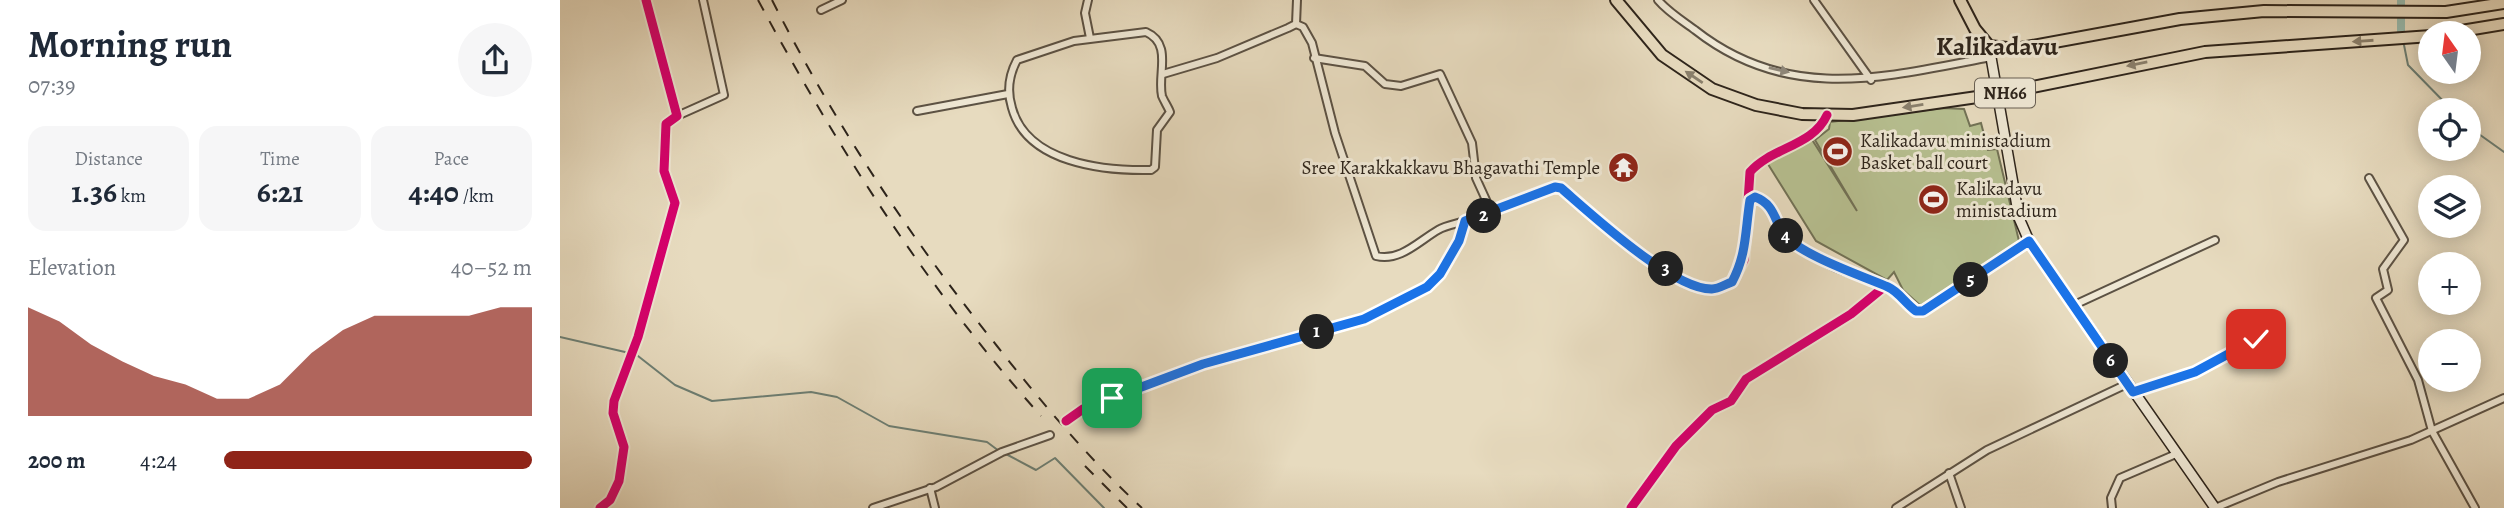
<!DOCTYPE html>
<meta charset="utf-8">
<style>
:root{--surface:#fff;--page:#f6f6f7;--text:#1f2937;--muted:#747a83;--accent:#8f2418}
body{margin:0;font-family:Alegreya,serif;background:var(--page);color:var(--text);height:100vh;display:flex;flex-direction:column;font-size:26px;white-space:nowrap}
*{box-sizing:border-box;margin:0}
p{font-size:23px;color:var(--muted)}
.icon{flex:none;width:38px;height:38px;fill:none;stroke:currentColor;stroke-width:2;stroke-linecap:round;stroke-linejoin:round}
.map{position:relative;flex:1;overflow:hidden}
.panel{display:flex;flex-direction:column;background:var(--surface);width:560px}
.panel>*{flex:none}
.needle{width:46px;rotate:346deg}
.tools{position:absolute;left:1858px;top:21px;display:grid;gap:14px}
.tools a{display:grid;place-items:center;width:63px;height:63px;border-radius:50%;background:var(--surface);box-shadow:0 4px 18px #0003;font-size:35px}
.pin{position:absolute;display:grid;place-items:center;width:60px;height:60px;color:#fff;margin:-30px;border-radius:14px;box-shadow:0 4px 10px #0006}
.km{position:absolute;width:35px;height:35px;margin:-18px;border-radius:50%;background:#222;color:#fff;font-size:19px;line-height:35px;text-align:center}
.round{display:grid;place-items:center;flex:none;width:74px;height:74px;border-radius:37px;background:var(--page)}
.summary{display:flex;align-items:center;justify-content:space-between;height:119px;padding:0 28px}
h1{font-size:38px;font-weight:700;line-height:52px}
.metrics{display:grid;grid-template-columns:repeat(3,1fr);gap:10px;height:119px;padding:7px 28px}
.metrics div{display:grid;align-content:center;border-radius:18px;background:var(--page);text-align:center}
.metrics b{font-size:30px;font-weight:700}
.metrics small{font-size:19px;font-weight:400}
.metrics p{font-size:19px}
.chart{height:196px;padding:14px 28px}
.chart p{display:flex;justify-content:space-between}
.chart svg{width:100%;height:126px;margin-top:7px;fill:var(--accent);opacity:.7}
ul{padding:0 28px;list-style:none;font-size:23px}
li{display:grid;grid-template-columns:112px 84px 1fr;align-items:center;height:52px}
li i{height:18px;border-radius:9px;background:var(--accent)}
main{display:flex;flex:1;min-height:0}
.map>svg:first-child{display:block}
.green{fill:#b7c091;stroke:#727256;stroke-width:2}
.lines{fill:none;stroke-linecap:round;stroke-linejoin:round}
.stream{stroke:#6d7f74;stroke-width:2}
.canal{stroke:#97bbaf;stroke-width:8}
.minor-casing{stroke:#5c5244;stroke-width:10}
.secondary-casing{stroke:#2d241b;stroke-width:12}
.trunk-casing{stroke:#2d241b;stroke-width:14}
.minor{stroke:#efe8d5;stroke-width:6}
.secondary{stroke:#efe8d5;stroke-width:9}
.trunk{stroke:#e7dbbf;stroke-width:10}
.rail{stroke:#2d241b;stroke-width:2;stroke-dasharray:12 12;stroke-linecap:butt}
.cycleway-casing{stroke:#efe8d5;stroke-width:13}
.cycleway{stroke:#d6006c;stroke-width:9}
.oneway{fill:#8a806d}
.oneway2{fill:#8e8678}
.route-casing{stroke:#fff;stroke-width:14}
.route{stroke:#1a73e8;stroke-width:9}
.labels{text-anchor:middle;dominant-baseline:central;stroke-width:6;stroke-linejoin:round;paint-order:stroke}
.shield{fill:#efe8d5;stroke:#675f53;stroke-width:2}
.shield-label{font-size:18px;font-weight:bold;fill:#2d241b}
.poi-label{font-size:19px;fill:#2d241b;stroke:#efe8d5;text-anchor:start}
.district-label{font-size:26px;font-weight:bold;fill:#2d241b;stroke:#efe8d5}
</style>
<main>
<section class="panel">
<div class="summary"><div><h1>Morning run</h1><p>07:39</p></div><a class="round"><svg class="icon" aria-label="share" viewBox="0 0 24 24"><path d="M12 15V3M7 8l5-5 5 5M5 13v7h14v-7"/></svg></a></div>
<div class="metrics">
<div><p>Distance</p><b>1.36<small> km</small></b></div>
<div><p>Time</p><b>6:21</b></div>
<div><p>Pace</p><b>4:40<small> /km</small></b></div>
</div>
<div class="chart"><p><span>Elevation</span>40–52 m</p>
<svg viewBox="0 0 160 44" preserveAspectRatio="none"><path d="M0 44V6L10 11L20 19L30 25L40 30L50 33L60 38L70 38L80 33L90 22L100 14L110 9L120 9L130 9L140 9L150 6L160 6V44z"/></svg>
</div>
<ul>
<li><b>200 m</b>4:24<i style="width:100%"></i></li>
</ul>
</section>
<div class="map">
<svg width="1944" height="508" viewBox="0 0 1944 508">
<rect width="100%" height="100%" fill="#e7dbbf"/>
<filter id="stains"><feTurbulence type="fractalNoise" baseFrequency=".00286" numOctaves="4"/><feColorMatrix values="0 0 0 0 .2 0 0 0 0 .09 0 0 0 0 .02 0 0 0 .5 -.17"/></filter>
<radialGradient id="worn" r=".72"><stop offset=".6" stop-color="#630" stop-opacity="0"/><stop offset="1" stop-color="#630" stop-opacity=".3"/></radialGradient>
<polygon class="green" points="1383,108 1404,109 1410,126 1421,123 1428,150 1437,149 1459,241 1362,307 1343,290 1334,272 1327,280 1256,241 1206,161 1251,138 1297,211 1255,140 1269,129 1270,122"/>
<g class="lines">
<g class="stream">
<polyline points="1844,45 1848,65 1892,110"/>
<polyline points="1909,127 1944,152"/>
<polyline points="0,337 65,352"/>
<polyline points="78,356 115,385 152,401 251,392 277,397 329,426 427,442 439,451"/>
<polyline points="444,453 476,470 495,458 544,508"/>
</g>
<polyline class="canal" points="1841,31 1841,0"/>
<defs>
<g id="minor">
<polyline points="528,0 525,13 530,38"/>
<path d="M1098 0C1108 12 1123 21 1135 30 1229 104 1325 77 1431 57"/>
<polyline points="1254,0 1311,80"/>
<polyline points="261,10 282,0"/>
<path d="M736 24 743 27 752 43 775 133 816 256C840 262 859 241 878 230 886 225 896 224 905 221"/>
<path d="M586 32C613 44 597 74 602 96 604 101 608 107 610 112L597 130 595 167 591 170C543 171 467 163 452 108 447 92 449 75 457 60L514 41Z"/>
<polyline points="754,58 805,66 825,84 841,86 880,74 912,143 916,178 932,213"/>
<polyline points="603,74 657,58 728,28 736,24 737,0"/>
<polyline points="357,111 448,94"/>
<polyline points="117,116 164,95 143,0"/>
<polyline points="1809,178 1844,240 1823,269 1828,290 1816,298 1858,380 1872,431 1915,508"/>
<path d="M1190 199 1195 197C1218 206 1213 225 1228 237 1243 249 1266 265 1284 271 1298 276 1311 277 1324 287"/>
<polyline points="1512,306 1655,240"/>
<polyline points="1573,392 1635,372 1699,337"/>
<path d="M506 421 523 409 643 364 804 319 867 287 880 274 899 241 905 221 987 189 1001 188C1031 214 1111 290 1152 289 1158 289 1166 284 1172 282L1184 260 1190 172C1212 147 1253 146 1267 115"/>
<polyline points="1389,473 1401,508"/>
<polyline points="370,488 375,508"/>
<polyline points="40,508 50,500 59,481 64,447 53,413 54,401 78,337 115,203 104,171 106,124 117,116 86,0"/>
<polyline points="313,508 376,487 442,452 490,435"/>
<polyline points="1071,508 1116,446 1152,410 1171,401 1186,379 1291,314 1324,287 1328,287 1357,311 1363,311 1469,241"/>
<polyline points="1336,508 1427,450 1567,384"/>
<polyline points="1552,508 1551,498 1560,478 1616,454"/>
<polyline points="1655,508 1718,482 1851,440 1944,398"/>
</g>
<polyline id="secondary" points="1429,46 1459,218 1469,241 1655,508"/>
<g id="trunk">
<polyline points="1056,0 1102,55 1152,89 1196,105 1242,114 1293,115 1438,94 1645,52 1871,36"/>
<polyline points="1400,0 1415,29 1429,46 1456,49 1620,19 1704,11 1886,12 1944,3"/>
<polyline points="1889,33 1944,24"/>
</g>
</defs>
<use href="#minor" class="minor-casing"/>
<use href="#secondary" class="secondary-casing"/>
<use href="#trunk" class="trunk-casing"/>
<use href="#minor" class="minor"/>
<use href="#secondary" class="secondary"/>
<use href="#trunk" class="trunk"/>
<g class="rail">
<path d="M198 0C278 149 368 290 481 416"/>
<path d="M212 0C275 124 350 238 437 346 482 403 529 459 582 508"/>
<polyline points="525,466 567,508"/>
</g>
<defs>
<g id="cycleway">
<path d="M506 421 523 409 643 364 804 319 867 287 880 274 899 241 905 221 987 189 1001 188C1031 214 1111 290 1152 289 1158 289 1166 284 1172 282L1184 260 1190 172C1212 147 1253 146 1267 115"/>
<polyline points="40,508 50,500 59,481 64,447 53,413 54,401 78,337 115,203 104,171 106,124 117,116 86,0"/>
<polyline points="1071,508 1116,446 1152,410 1171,401 1186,379 1291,314 1324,287 1328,287 1357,311 1363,311 1469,241"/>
</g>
</defs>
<use href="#cycleway" class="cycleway-casing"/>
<use href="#cycleway" class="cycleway"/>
</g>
<defs><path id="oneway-solid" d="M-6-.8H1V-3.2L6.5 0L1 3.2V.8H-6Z" transform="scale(1.75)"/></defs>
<g class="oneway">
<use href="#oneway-solid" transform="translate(1803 41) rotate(176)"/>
<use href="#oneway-solid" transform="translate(1577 64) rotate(169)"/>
<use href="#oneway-solid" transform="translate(1134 77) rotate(-146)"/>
<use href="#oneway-solid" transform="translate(1353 106) rotate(171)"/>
</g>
<use class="oneway2" href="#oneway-solid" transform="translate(1219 70) rotate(13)"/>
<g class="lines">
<defs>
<path id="route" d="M552 398 643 364 804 319 867 287 880 274 899 241 905 221 995 187 1001 188C1030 213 1113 290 1152 289 1158 289 1166 284 1172 282 1187 254 1185 231 1190 200L1195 197C1214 204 1214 219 1223 233 1237 254 1305 277 1328 287 1338 291 1346 304 1356 311H1363L1469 241 1573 392 1635 372 1696 339"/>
</defs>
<use href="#route" class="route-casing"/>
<use href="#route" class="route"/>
</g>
<defs>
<symbol id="stadium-disc" viewBox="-11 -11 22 22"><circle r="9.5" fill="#8f2418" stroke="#efe8d5"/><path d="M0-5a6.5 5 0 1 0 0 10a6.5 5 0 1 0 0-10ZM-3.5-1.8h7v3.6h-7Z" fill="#fff"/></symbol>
<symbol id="temple-disc" viewBox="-11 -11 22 22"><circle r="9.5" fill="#8f2418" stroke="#efe8d5"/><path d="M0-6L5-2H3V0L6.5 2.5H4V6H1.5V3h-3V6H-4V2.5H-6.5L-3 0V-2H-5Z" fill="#fff"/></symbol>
</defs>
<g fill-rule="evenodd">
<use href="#stadium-disc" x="1260" y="134" width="35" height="35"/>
<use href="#temple-disc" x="1046" y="150" width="35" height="35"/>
<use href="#stadium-disc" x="1356" y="182" width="35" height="35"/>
</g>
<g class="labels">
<rect class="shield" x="1415" y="78.5" width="60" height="29" rx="5"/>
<g class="shield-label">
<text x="1445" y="93">NH66</text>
</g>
<g class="poi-label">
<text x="1300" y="141">Kalikadavu ministadium<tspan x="1300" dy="22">Basket ball court</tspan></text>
<text x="1040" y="168" text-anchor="end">Sree Karakkakkavu Bhagavathi Temple</text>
<text x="1396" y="189">Kalikadavu<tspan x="1396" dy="22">ministadium</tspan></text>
</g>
<g class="district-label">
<text x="1437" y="46">Kalikadavu</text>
</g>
</g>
<rect width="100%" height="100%" filter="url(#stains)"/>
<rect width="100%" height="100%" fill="url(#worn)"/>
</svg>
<div class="tools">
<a><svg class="needle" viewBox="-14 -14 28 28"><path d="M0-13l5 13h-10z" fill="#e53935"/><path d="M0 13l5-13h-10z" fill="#747a83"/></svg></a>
<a><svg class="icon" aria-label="locate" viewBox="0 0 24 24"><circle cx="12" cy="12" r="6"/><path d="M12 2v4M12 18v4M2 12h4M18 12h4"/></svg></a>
<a><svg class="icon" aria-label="layers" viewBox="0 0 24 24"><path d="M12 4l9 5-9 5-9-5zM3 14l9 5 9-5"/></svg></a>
<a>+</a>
<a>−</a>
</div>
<div class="pin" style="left:552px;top:398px;background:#1e9e55"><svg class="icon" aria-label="arrive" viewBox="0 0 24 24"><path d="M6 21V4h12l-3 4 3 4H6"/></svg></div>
<div class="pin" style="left:1696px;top:339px;background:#d93025"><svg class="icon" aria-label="check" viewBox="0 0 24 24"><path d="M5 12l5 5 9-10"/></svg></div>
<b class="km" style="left:757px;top:332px">1</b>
<b class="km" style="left:924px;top:216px">2</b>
<b class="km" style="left:1106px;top:269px">3</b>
<b class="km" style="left:1226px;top:236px">4</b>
<b class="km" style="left:1411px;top:280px">5</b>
<b class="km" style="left:1551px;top:361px">6</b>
</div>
</main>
